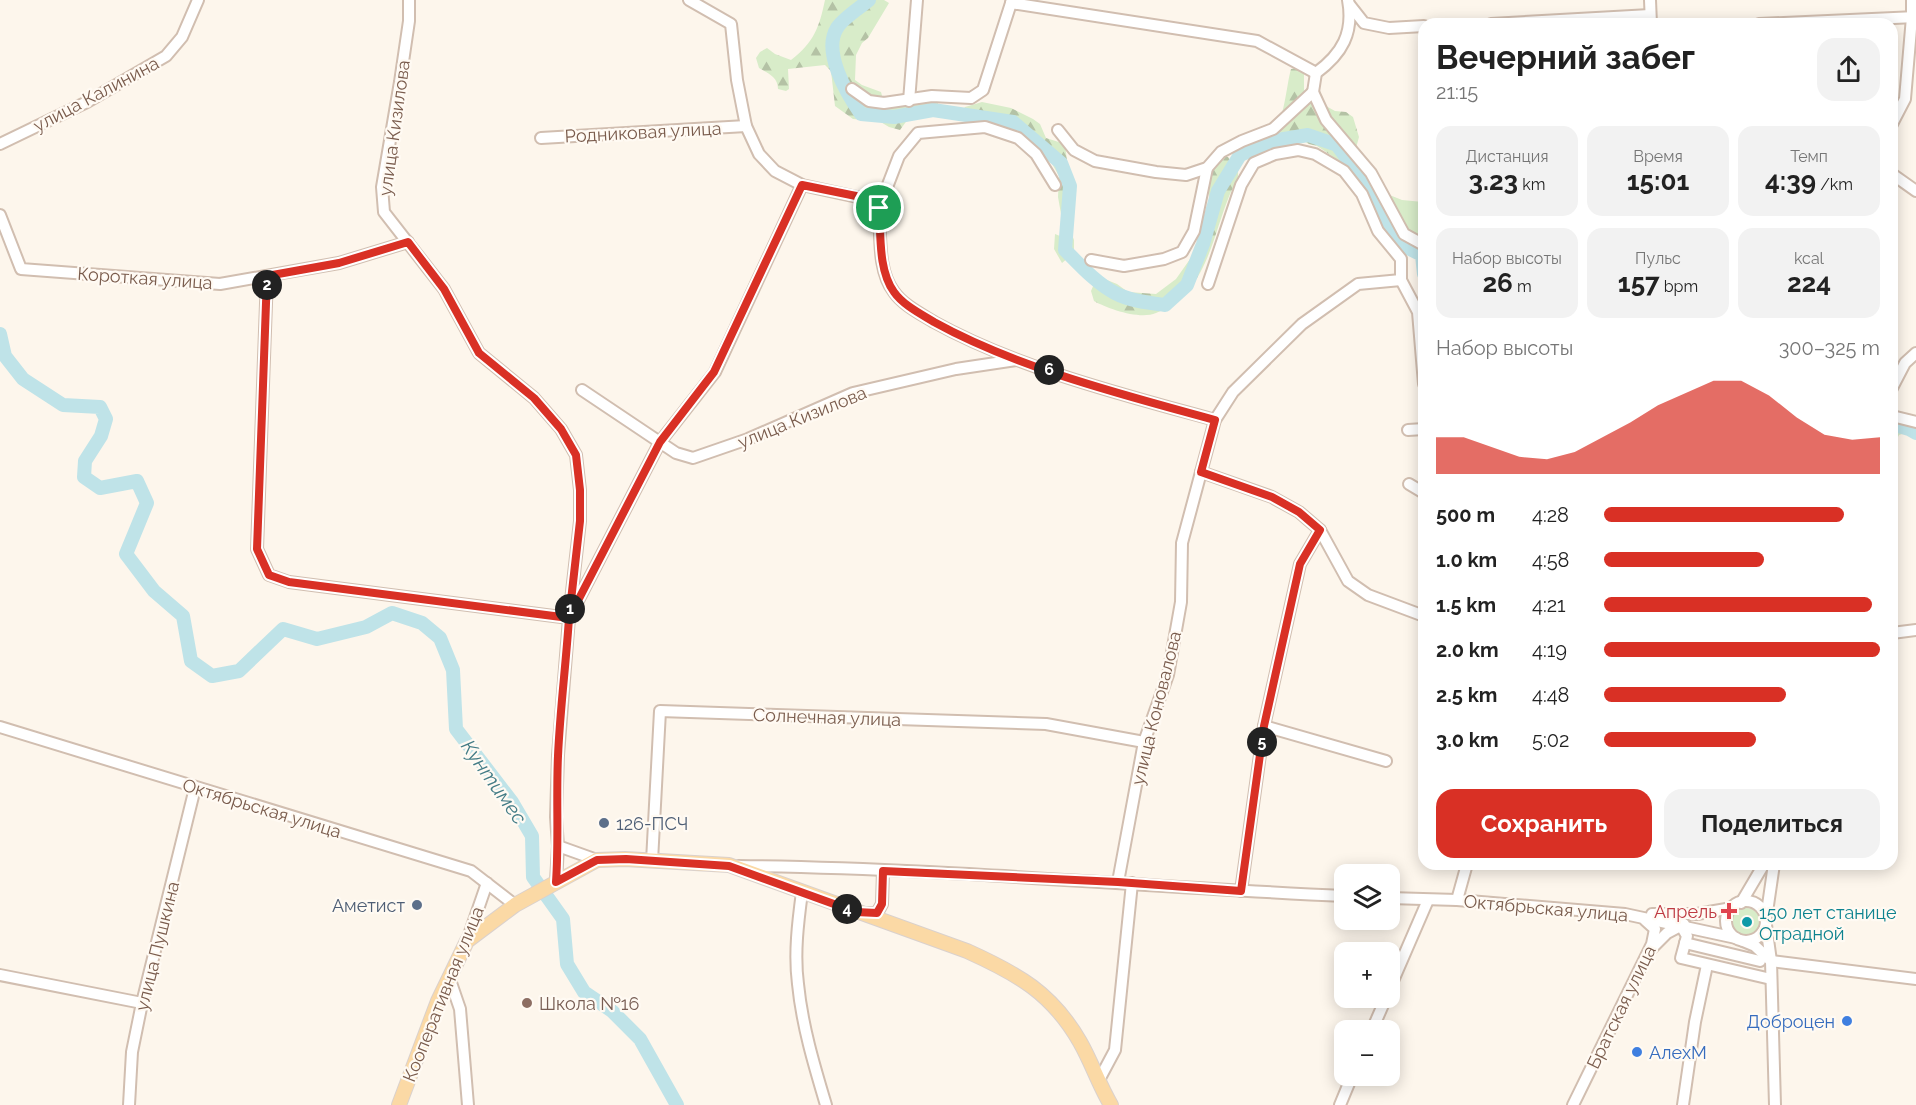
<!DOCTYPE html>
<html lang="ru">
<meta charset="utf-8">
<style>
:root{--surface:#fff;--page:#f2f2f2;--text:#222;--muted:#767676;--accent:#d93025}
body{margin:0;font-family:Raleway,sans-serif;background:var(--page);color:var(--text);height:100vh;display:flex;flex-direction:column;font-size:22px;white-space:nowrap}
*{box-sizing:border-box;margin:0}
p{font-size:20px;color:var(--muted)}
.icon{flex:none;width:33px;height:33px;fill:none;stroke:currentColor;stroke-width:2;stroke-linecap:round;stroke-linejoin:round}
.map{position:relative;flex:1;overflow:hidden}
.sheet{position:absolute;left:1418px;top:18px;width:480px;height:852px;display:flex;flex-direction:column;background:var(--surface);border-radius:18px;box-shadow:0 3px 15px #0003}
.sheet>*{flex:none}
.tools{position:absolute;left:1334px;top:864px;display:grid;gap:12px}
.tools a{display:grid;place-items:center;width:66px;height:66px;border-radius:12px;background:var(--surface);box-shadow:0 3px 15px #0003;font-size:30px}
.pin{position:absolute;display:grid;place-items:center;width:51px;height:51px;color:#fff;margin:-26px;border:3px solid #fff;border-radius:50%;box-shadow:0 2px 6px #0007}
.km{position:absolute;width:30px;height:30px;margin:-15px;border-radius:50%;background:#222;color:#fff;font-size:16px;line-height:30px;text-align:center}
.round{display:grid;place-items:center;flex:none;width:63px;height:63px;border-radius:18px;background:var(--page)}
.summary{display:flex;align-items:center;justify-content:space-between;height:102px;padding:0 18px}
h1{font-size:33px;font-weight:700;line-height:45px}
.metrics{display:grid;grid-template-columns:repeat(3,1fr);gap:9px;height:102px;padding:6px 18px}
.metrics div{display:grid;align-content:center;border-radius:15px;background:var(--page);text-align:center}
.metrics b{font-size:26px;font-weight:700}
.metrics small{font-size:16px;font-weight:400}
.metrics p{font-size:16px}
.chart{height:168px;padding:12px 18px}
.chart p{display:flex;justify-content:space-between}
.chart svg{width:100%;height:108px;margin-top:6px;fill:var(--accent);opacity:.7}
.cta{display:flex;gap:12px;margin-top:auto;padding:12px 18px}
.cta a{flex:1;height:69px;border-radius:18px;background:var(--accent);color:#fff;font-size:24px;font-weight:700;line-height:69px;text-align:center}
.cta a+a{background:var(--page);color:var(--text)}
ul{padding:0 18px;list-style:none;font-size:20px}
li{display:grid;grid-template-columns:96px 72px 1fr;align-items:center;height:45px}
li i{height:15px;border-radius:8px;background:var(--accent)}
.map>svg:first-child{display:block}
.grass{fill:#d8ecc9}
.forest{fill:url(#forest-firs)}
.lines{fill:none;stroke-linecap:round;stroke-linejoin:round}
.river{stroke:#bfe3e8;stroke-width:14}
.minor-casing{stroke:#d1beb0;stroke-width:14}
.major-casing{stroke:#dad1cd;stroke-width:16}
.minor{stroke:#fff;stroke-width:10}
.major{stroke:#fbd9a5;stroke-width:14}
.route-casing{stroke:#fff;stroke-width:12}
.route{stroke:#d93025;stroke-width:8}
.service-dot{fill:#5c6f8a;stroke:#fffaf3;stroke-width:2}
.health-dot{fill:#e0444e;stroke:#fffaf3;stroke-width:2}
.culture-dot{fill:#0f9aa8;stroke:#fffaf3;stroke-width:2}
.education-dot{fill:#8d6e63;stroke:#fffaf3;stroke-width:2}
.shop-dot{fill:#3f7fe0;stroke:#fffaf3;stroke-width:2}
.labels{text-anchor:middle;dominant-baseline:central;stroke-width:4.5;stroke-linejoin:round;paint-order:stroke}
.street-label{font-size:18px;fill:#7a5c4d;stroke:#fffaf3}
.service-label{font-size:18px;fill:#4e5e75;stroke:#fffaf3;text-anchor:start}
.health-label{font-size:18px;fill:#be3a42;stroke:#fffaf3;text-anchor:end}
.culture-label{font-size:18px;fill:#0d838f;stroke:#fffaf3;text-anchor:start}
.education-label{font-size:18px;fill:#785e54;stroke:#fffaf3;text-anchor:start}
.shop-label{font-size:18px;fill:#366cbe;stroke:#fffaf3;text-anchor:end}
.water-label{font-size:20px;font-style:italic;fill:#437c86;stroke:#fffaf3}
</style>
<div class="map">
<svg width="1916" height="1105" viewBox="0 0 1916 1105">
<defs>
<pattern id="forest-firs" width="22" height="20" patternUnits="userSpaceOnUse" patternTransform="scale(1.5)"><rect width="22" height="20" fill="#d8ecc9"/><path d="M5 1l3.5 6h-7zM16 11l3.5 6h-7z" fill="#b4c2a5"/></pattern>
</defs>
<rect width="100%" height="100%" fill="#fdf6ec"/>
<g class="grass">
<polygon points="1387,194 1402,200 1423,202 1424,239 1405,230"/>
<circle cx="1746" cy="922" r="14"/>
</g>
<g class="forest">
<path d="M825 0H884L889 3 868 38 862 43 856 55 855 80 862 85 881 92 884 103 938 100V107L929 115 908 119 900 130 889 127 879 121 853 119 835 106 831 71 825 65 788 69 789 89 786 91 778 89C778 77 769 74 759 68L756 58 760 52 767 48 775 54 791 60C814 42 819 28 825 0Z"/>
<path d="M1298 68 1304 71V90L1311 97 1326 106 1335 111 1346 112 1353 117 1359 137 1353 159 1347 166 1317 146 1309 144 1304 141 1281 143 1255 154 1244 156V144C1252 141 1264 138 1271 133 1285 122 1286 86 1291 69Z"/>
<polygon points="982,102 1011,108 1033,119 1040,124 1046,138 1065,144 1070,186 1067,221 1074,240 1074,253 1062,263 1054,249 1055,234 1060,236 1063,225 1058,197 1059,176 1051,162 1042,150 1020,132 1006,125 974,119 961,121 958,116 965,107"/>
<path d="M1221 156 1228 157C1231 162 1237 168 1238 173 1239 181 1233 187 1230 194 1211 240 1207 292 1156 313 1140 320 1108 309 1094 301L1091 291 1094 284 1102 278 1117 284 1128 292 1156 294 1176 279 1195 252 1204 248 1213 229 1215 215 1209 196 1208 187 1210 174Z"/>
<polygon points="1892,416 1916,422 1916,439 1908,432 1899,435 1892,449"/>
</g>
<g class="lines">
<g class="river">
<path d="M869 0C861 7 842 19 837 28 822 52 847 94 861 114L894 117 933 110 1013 122 1061 163 1070 186 1065 250C1080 265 1096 283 1115 293 1130 301 1149 303 1165 305L1187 285 1203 244 1218 191 1240 155 1272 141 1308 135 1337 145 1373 193 1396 242 1422 255 1424 274"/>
<polyline points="0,334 5,356 23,379 63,405 100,407 106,419 101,436 85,461 84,477 100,488 137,481 147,503 126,554 154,591 183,616 191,661 212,676 239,671 283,629 317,639 366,627 392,613 422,623 440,638 453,670 456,729 512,802 532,836 533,877 563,919 567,964 584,992 612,1011 640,1039 677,1105"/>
<polyline points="1892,424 1909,429 1916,433"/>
</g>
<defs>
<g id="minor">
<polyline points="409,0 409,21 400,82 382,187 384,212 444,289 479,353 534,398 561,429 576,455 580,490 580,521 569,618 558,755 556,817 558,846 597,860"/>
<path d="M689 0 731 24 737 80 746 126 759 154 775 171 802 185 857 197 879 208C881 234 877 270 894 292 903 305 921 314 934 322 1017 368 1124 395 1215 420"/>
<polyline points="1650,0 1651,24"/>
<polyline points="1011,3 1257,41 1316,73"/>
<polyline points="1349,4 1364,23 1389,28 1424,26"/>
<polyline points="1491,24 1650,15"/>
<polyline points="1759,24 1916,17"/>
<polyline points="852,89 869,101 884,103 932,96 971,98 983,90 1012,0"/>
<polyline points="1313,92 1326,120 1371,173 1404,234 1424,245"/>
<path d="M1313 92 1316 73C1342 54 1354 33 1348 0"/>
<polyline points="909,101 917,0"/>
<polyline points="1892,124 1905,99 1912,17 1912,0"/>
<polyline points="1058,130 1074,150 1095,161 1156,172 1186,175 1207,168 1221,152 1242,141 1273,129 1313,92"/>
<polyline points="541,138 746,126"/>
<polyline points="0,144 87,102 166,56 182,37 198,0"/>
<polyline points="1892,174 1916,191"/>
<polyline points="879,208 899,156 918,133 985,127 1018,138 1036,154 1055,185"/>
<polyline points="0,215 21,269 220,284 339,263 408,242"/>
<polyline points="1091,260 1124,266 1164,259 1182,252 1194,231 1207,168"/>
<polyline points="267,276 257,549 269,575 289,582 569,618 660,442 715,372 802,185"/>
<polyline points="1208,284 1241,185 1254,163 1275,154 1298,150 1315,154 1344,171 1362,194 1378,231 1401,259 1401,280 1418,312 1424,384"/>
<polyline points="1892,388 1905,363 1916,353"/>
<polyline points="582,390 676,453 693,458 748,439 853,393 956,369 1016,360"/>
<polyline points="1892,416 1916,422"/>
<polyline points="1408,430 1424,429"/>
<polyline points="1201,472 1272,497 1299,512 1320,530 1348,581 1368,595 1424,616"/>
<polyline points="1409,484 1424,493"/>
<polyline points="1892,633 1916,630"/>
<polyline points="1264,726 1386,761"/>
<polyline points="0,727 471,871 515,905"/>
<polyline points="652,861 660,711 1046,724 1144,742"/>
<path d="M738 866C941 868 1142 887 1344 896"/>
<polyline points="556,882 558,846"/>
<polyline points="1118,882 1144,742 1168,675 1181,602 1182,543 1215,420 1233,392 1302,324 1358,284 1401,280"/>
<polyline points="1241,891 1264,726 1300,564 1320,530"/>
<path d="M802 892C798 922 794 954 798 984 802 1025 814 1065 826 1105"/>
<polyline points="1389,898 1457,900 1625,914 1736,938"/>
<polyline points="1457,900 1467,864"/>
<circle cx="1746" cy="921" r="20"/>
<polyline points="1741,903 1764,864"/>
<polyline points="864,913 877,913 882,904 883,871"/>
<polyline points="1652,914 1697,914 1732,908"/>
<polyline points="1766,919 1774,864"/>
<polyline points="1766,925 1771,961 1775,1105"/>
<polyline points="1681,926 1687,936 1681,958 1771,979"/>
<polyline points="467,941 487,883"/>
<polyline points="1743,941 1755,946 1771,961"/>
<polyline points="1685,943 1760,961"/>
<polyline points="1651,949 1667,933 1684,924"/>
<polyline points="1771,961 1916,979"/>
<polyline points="0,975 142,1003"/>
<polyline points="449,977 460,1009 468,1105"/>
<polyline points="1389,990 1428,900"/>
<polyline points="1372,1030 1386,998"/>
<polyline points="1099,1080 1115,1050 1132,883"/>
<polyline points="129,1105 132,1052 142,1003 195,788"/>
<polyline points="1340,1105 1352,1076"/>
<polyline points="1573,1105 1652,944 1655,929 1645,920"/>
<polyline points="1683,1105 1695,1022 1707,965"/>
</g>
<path id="major" d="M399 1105 438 1001 467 941 515 905 597 860 625 859 729 865 967 951C1018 974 1052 993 1080 1042 1092 1063 1099 1085 1111 1105"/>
</defs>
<use href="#minor" class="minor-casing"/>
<use href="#major" class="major-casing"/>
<use href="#minor" class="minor"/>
<use href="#major" class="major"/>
</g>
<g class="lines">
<defs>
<path id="route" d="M879 208 856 196 802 185 714 372 660 442 569 618 580 521V490L576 455 561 429 534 398 479 353 444 289 408 242 339 263 267 276 257 549 269 575 289 582 569 618C566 664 560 710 558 756 556 798 559 840 556 882L597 860 626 859 729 866 856 912 877 913 882 904 883 871 1118 882 1241 891 1264 726 1300 564 1320 530 1299 512 1272 497 1201 472 1215 420C1124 395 1017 368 934 322 921 314 903 305 894 292 878 270 881 234 879 208"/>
</defs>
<use href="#route" class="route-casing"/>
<use href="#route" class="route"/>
</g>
<g class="service-dot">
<circle cx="604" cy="823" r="6"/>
<circle cx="417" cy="905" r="6"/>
</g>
<path class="health-dot" d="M1726 902h6v6h6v6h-6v6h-6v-6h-6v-6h6z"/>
<circle class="culture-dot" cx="1747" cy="922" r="6"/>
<circle class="education-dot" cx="527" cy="1003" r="6"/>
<g class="shop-dot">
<circle cx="1847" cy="1021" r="6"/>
<circle cx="1637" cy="1052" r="6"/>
</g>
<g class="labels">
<g class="street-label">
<text transform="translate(96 94) rotate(-28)">улица Калинина</text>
<text transform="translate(394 128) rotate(-82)">улица Кизилова</text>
<text transform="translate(643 132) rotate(-3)">Родниковая улица</text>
<text transform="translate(145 278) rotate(4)">Короткая улица</text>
<text transform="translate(802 417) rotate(-22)">улица Кизилова</text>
<text transform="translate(1156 708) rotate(-76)">улица Коновалова</text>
<text transform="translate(827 717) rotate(2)">Солнечная улица</text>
<text transform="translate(262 808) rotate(17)">Октябрьская улица</text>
<text transform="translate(1546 908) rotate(5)">Октябрьская улица</text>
<text transform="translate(157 946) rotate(-76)">улица Пушкина</text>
<text transform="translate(443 994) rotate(-68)">Кооперативная улица</text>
<text transform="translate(1621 1007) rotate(-64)">Братская улица</text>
</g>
<g class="service-label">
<text x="616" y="823">126-ПСЧ</text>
<text x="405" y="905" text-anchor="end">Аметист</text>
</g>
<g class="health-label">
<text x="1717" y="911">Апрель</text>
</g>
<g class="culture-label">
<text x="1759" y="912">150 лет станице<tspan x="1759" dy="21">Отрадной</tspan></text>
</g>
<g class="education-label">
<text x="539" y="1003">Школа №16</text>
</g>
<g class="shop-label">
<text x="1835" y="1021">Доброцен</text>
<text x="1649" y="1052" text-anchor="start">АлехМ</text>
</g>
<g class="water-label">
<text transform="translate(494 782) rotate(55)">Кунтимес</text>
</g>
</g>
</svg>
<div class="tools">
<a><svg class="icon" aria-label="layers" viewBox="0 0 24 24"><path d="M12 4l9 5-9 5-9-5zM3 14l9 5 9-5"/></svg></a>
<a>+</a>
<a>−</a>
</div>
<div class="pin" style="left:879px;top:208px;background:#1e9e55"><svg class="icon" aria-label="arrive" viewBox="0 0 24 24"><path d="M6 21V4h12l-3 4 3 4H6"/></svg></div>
<b class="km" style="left:570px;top:609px">1</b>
<b class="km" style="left:267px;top:285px">2</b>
<b class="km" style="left:847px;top:909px">4</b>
<b class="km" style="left:1262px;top:742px">5</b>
<b class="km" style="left:1049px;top:370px">6</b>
<section class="sheet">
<div class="summary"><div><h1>Вечерний забег</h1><p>21:15</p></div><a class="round"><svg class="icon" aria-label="share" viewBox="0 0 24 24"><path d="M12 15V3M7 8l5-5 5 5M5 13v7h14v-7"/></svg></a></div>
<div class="metrics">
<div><p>Дистанция</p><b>3.23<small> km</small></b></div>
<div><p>Время</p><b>15:01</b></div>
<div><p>Темп</p><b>4:39<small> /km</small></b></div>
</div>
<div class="metrics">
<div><p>Набор высоты</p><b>26<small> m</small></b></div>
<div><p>Пульс</p><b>157<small> bpm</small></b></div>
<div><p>kcal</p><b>224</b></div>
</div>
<div class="chart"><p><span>Набор высоты</span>300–325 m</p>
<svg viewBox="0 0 160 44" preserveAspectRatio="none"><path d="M0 44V29L10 29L20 33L30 37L40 38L50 35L60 29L70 23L80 16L90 11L100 6L110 6L120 12L130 21L140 28L150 30L160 29V44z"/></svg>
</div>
<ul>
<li><b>500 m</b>4:28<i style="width:87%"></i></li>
<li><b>1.0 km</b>4:58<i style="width:58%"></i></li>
<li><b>1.5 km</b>4:21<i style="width:97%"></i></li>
<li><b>2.0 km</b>4:19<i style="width:100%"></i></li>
<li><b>2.5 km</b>4:48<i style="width:66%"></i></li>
<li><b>3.0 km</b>5:02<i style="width:55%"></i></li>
</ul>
<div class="cta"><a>Сохранить</a><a>Поделиться</a></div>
</section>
</div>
